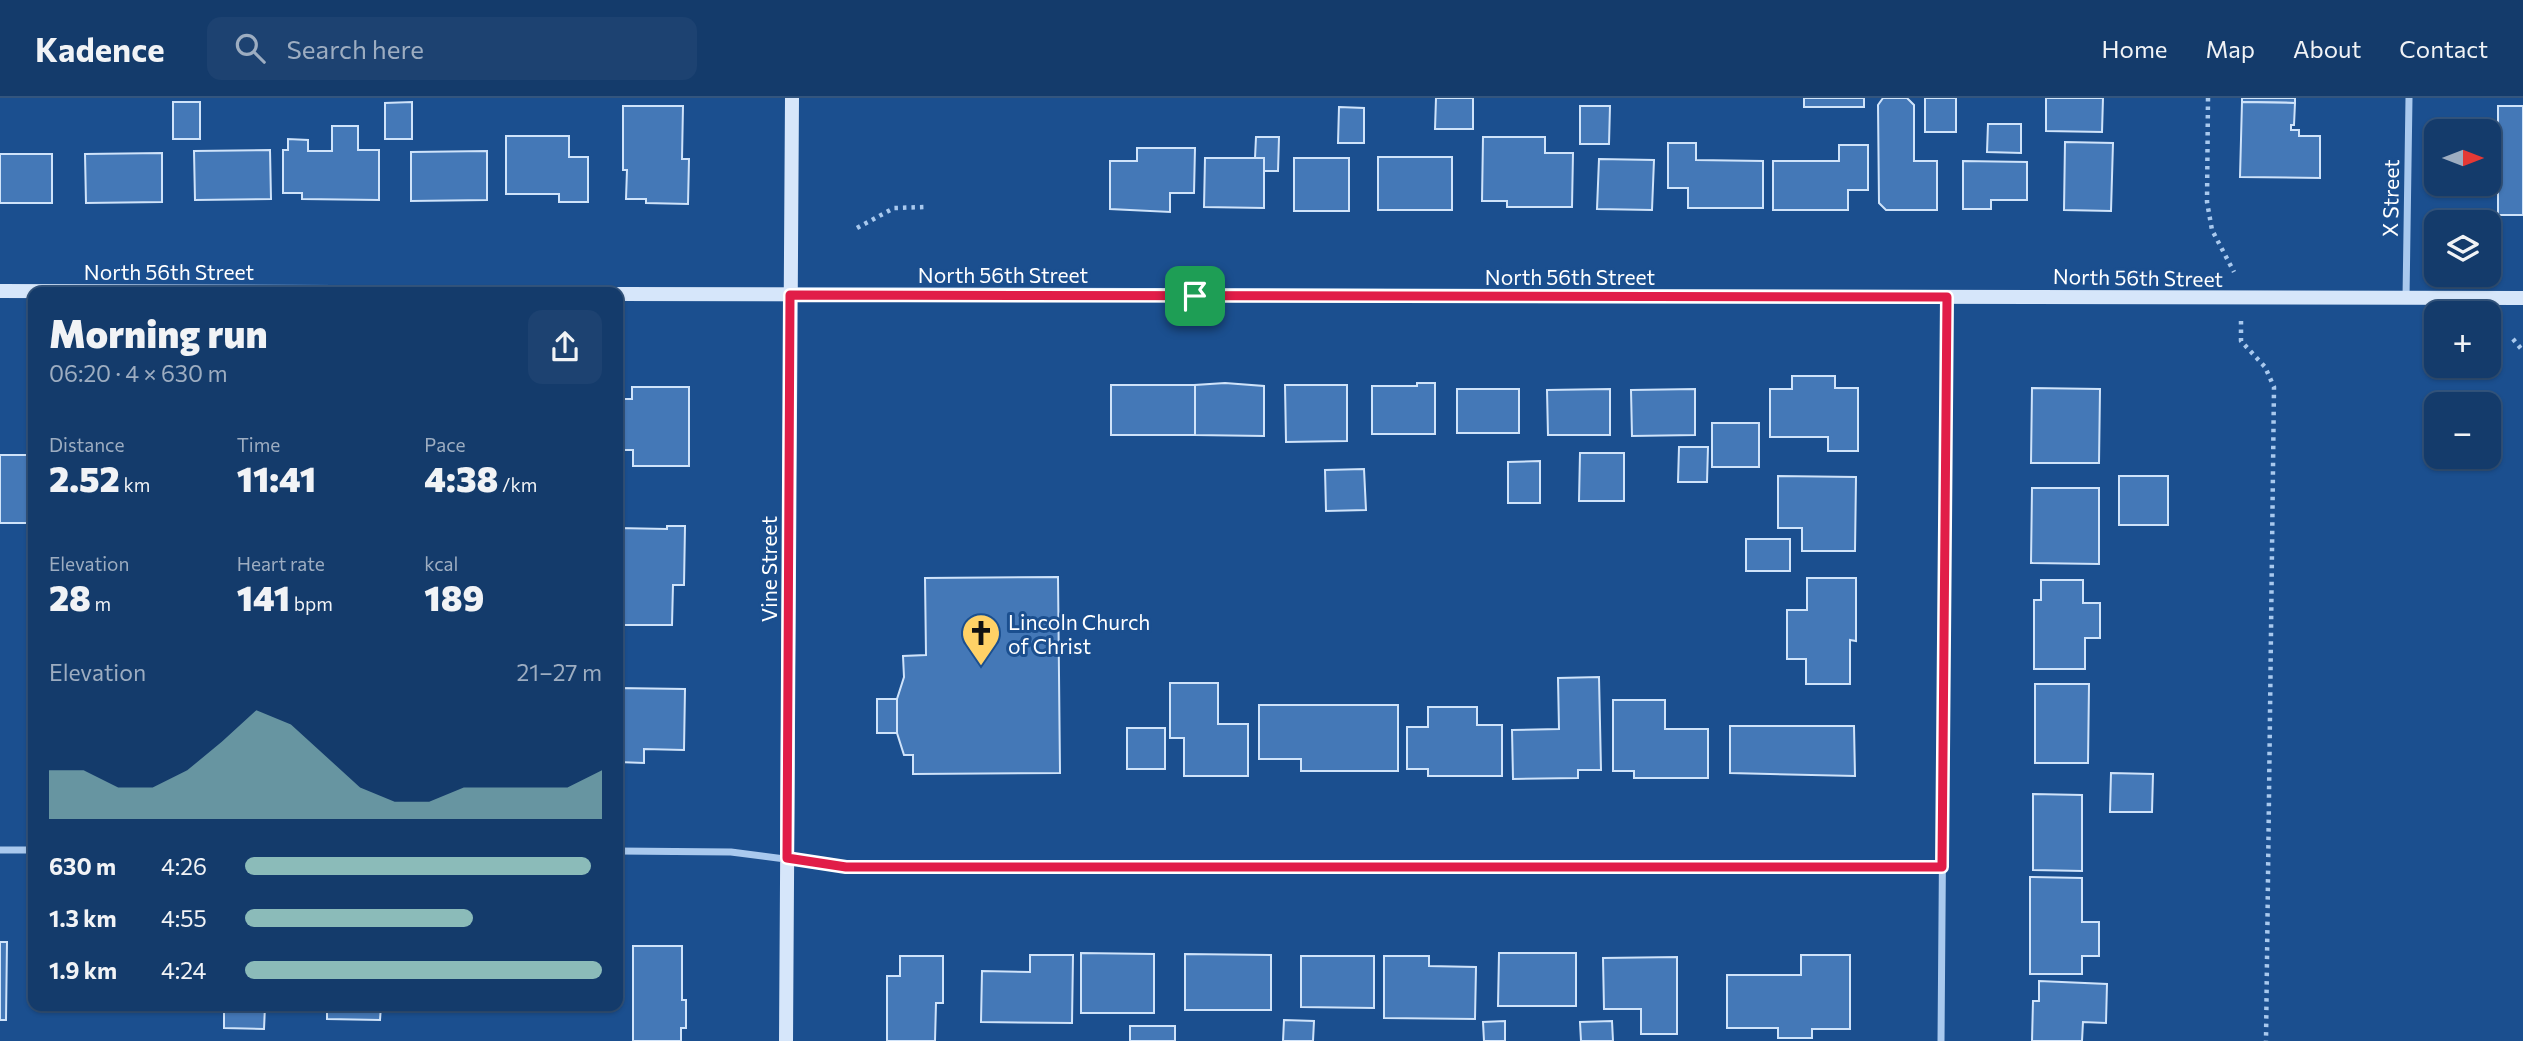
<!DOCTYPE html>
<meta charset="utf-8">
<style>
:root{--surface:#143b6b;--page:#1d4271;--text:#f1f3f6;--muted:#9dadc1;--line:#33557e;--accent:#8bbbb9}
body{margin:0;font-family:Commissioner,sans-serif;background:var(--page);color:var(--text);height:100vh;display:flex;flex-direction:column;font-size:26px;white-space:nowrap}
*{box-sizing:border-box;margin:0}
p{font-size:23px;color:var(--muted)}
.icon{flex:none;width:38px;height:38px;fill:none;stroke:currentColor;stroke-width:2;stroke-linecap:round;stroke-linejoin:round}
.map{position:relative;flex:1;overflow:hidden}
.panel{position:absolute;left:28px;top:189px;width:595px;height:724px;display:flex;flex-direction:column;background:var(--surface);border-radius:14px;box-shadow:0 2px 5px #0004,0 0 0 2px var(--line)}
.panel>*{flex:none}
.needle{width:46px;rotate:90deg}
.buttons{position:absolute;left:2424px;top:21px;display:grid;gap:14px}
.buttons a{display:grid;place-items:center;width:77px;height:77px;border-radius:14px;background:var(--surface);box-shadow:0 2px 5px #0004,0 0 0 2px var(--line);font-size:35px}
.pin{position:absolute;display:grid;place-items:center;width:60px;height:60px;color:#fff;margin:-30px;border-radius:14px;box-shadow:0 4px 10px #0006}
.round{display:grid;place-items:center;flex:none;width:74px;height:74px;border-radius:14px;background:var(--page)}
.overview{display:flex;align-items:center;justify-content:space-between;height:119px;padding:0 21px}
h1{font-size:38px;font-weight:800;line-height:52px}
.metrics{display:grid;grid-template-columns:repeat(3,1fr);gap:10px;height:119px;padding:7px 21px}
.metrics div{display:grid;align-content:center}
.metrics b{font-size:35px;font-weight:800}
.metrics small{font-size:19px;font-weight:400}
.metrics p{font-size:19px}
.chart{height:196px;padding:14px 21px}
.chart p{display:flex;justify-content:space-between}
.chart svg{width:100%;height:126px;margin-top:7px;fill:var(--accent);opacity:.7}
ul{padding:0 21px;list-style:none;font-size:23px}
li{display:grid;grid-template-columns:112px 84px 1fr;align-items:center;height:52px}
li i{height:18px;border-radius:9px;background:var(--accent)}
header{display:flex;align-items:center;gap:42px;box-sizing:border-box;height:98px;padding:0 35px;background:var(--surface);border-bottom:2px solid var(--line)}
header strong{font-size:33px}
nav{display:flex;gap:38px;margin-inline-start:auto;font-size:24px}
.search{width:490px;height:63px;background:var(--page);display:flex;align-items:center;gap:18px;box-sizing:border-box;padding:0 24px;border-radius:14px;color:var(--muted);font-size:26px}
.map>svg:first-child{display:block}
.building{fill:#4478b7;stroke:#cfe3fa;stroke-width:2}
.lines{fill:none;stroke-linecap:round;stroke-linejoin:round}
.path{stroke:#a9c9ee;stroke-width:4.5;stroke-dasharray:3.5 5;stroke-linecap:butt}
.street{stroke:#a9c9ee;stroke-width:7}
.secondary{stroke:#d6e6fa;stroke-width:14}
.route-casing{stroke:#fff;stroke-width:14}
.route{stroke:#e11d48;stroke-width:9}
.labels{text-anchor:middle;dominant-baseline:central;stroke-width:6;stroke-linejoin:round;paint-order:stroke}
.street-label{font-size:21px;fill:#fff;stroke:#1b4f8f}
.poi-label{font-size:21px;fill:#fff;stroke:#1b4f8f;text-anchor:start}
</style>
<header>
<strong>Kadence</strong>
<div class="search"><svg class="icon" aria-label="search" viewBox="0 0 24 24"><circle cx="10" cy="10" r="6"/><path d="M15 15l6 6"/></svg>Search here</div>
<nav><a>Home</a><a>Map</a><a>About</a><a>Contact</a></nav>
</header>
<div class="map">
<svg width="2523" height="943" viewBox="0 0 2523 943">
<rect width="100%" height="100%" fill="#1b4f8f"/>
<g class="building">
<polygon points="1436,0 1473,0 1473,31 1435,31"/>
<rect x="1804" y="0" width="60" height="9"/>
<polygon points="1883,0 1907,0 1914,7 1914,63 1937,63 1937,112 1886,112 1879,105 1878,7"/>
<rect x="1925" y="0" width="31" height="34"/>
<polygon points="2046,0 2103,0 2102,34 2046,33"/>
<polygon points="2242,0 2295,0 2295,5 2242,4"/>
<rect x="173" y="4" width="27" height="37"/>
<polygon points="412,4 412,41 385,41 385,5"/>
<polygon points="2242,4 2295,5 2294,27 2291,27 2291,32 2299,32 2299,38 2320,38 2320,80 2240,79"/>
<polygon points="623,8 683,8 682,61 689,61 688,106 646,105 646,101 626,101 627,72 623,72"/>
<polygon points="1580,8 1610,8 1609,46 1580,46"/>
<rect x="2498" y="8" width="25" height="109"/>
<polygon points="1339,9 1364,10 1364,45 1338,45"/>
<polygon points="1988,26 2021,26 2021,55 1987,54"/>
<polygon points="332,28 358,28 358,52 379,52 379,102 302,101 302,95 283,95 283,52 288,52 288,41 308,42 308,53 332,53"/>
<polygon points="506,38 569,38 569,59 588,59 588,104 559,104 559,96 506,96"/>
<polygon points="1256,39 1279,39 1278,73 1264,73 1264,60 1255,60"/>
<polygon points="1483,39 1545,39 1545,55 1573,55 1572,109 1507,109 1507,103 1482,103"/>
<polygon points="2065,44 2113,45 2111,113 2064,112"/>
<polygon points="1668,45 1696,45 1696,62 1763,63 1763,110 1688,110 1688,90 1668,90"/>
<polygon points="1839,47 1868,47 1868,92 1848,92 1848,112 1773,112 1773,63 1839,63"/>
<polygon points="1137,50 1195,50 1194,95 1170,95 1170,114 1110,111 1110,63 1137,63"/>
<polygon points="270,52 271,101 195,102 194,53"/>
<polygon points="487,53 487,102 411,103 411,54"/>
<polygon points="162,55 162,104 86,105 85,56"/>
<rect x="0" y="56" width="52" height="49"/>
<rect x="1378" y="59" width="74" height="53"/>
<polygon points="1205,60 1264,60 1264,110 1204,109"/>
<rect x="1294" y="60" width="55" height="53"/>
<polygon points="1599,61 1654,62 1652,112 1597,111"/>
<polygon points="1963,63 2027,64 2027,102 1991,102 1991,111 1963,111"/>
<polygon points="1792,278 1835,278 1835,290 1858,290 1858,353 1828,353 1828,339 1770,339 1770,291 1792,291"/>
<polygon points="1225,285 1264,288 1264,338 1195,337 1195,287"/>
<polygon points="1417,285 1435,285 1435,336 1372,336 1372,288 1417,288"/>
<rect x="1111" y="287" width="84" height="50"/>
<polygon points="1285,287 1347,287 1347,343 1286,344"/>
<polygon points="632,289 689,289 689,368 633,368 633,352 618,352 618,301 632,301"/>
<polygon points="2032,290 2100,291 2099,365 2031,365"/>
<rect x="1457" y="291" width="62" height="44"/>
<polygon points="1610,291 1610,337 1548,337 1547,292"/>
<polygon points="1695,291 1695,337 1632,338 1631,292"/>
<rect x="1712" y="325" width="47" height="44"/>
<polygon points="1679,349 1708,349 1707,384 1678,384"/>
<polygon points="1580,355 1624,355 1624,403 1579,403"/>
<rect x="0" y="357" width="33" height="68"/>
<polygon points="1540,363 1540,405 1508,405 1508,364"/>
<polygon points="1364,371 1366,412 1326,413 1325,372"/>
<polygon points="1778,378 1856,379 1855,453 1802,453 1802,430 1778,430"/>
<rect x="2119" y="378" width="49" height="49"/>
<polygon points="2032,390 2099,390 2099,466 2031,465"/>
<polygon points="667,428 685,428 684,487 673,487 672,527 618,527 618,430 667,431"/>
<rect x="1746" y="441" width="44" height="32"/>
<polygon points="1058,479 1060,675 913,676 913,657 904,657 897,635 897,601 904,579 903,558 926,557 925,480"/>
<polygon points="1807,480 1856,480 1856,543 1850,542 1850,586 1806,586 1806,561 1787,561 1787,512 1807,512"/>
<polygon points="2041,482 2083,482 2083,505 2100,505 2100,540 2085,540 2085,571 2034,571 2034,502 2041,502"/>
<polygon points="1599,579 1601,672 1578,672 1578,680 1513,681 1512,632 1559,631 1558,580"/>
<polygon points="1170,585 1218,585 1218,626 1248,626 1248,678 1184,678 1184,640 1170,640"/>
<polygon points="2035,586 2089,586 2088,665 2035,665"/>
<polygon points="618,590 685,591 684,652 644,651 644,665 618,664"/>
<rect x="877" y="601" width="20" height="34"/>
<polygon points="1613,602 1665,602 1665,631 1708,631 1708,680 1634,680 1634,673 1613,673"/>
<polygon points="1259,607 1398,607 1398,673 1301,673 1301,661 1259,661"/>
<polygon points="1428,609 1477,609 1477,627 1502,627 1502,678 1428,678 1428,671 1407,671 1407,629 1428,629"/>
<polygon points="1730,628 1854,628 1855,678 1730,675"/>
<rect x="1127" y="630" width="38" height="41"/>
<polygon points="2111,675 2153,676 2152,714 2110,714"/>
<polygon points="2033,696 2082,697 2082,773 2033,772"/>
<polygon points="2030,779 2082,780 2082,824 2099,824 2099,858 2082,858 2082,876 2030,876"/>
<polygon points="0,844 7,844 6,922 0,922"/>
<polygon points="633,848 682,848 682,902 686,902 686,930 681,930 681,943 633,943"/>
<polygon points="1081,855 1154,856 1154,915 1081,915"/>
<polygon points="1499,855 1576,855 1576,908 1498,908"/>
<polygon points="1185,856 1271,857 1271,912 1185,912"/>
<polygon points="1030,857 1073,857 1072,925 981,924 982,873 1030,874"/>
<polygon points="1801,857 1850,857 1850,931 1812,931 1812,940 1778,940 1778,930 1727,930 1727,877 1801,877"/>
<polygon points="900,858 943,858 943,905 936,905 935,943 887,943 887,878 900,878"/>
<polygon points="1301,858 1374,858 1374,910 1301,909"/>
<polygon points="1384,858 1429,858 1429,868 1476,869 1475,921 1384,920"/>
<polygon points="1677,859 1677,936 1641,936 1641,911 1604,911 1603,860"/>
<polygon points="2039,883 2107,886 2106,925 2083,924 2082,943 2032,943 2033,903 2039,903"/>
<polygon points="92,908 146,908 147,911 92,914"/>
<polygon points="265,908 264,931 224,930 224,909 217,909"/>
<polygon points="327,908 381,908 380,922 327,921"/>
<rect x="521" y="908" width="85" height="6"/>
<polygon points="1284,922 1314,923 1313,943 1283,943"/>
<polygon points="1505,923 1505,943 1484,943 1483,924"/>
<polygon points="1612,923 1613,943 1581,943 1580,924"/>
<rect x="1130" y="928" width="45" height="15"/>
</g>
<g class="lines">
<g class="path">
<polyline points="2208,0 2207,104 2212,132 2234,174"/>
<polyline points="857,130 894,110 927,109"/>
<polyline points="2241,223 2241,243 2265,269 2274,289 2266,943"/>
<polyline points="2513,241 2523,253"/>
</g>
<g class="street">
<polyline points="2406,200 2409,0"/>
<polyline points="0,752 33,752"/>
<polyline points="618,753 731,754 846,769 1942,769"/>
<polyline points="1941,943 1947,199"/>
</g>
<g class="secondary">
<polyline points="0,193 337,194"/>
<polyline points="618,196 2523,200"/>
<polyline points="786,943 792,0"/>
</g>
</g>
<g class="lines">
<defs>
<polygon id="route" points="790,197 1947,199 1942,769 846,769 787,760"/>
</defs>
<use href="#route" class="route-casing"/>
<use href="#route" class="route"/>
</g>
<defs>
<symbol id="church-pin" viewBox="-11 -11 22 30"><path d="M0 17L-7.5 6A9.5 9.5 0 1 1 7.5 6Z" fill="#ffd166" stroke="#1b4f8f"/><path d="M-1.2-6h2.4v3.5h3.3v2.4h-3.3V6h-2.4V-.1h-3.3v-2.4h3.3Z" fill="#111"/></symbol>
</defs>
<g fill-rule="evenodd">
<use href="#church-pin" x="959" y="513" width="44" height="60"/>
</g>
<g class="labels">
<g class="street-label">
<text transform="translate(2390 100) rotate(-89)">X Street</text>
<text x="169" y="173">North 56th Street</text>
<text x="1003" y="176">North 56th Street</text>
<text x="1570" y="178">North 56th Street</text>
<text transform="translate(2138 179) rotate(1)">North 56th Street</text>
<text transform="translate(768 471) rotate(-90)">Vine Street</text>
</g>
<g class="poi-label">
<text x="1008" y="523">Lincoln Church<tspan x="1008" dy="24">of Christ</tspan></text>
</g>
</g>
</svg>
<div class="buttons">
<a><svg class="needle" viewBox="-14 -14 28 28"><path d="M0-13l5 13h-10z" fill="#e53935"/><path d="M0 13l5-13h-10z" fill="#9dadc1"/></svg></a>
<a><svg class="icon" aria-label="layers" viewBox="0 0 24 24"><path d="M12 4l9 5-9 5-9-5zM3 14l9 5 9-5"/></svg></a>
<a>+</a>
<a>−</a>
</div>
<div class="pin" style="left:1195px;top:198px;background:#1e9e55"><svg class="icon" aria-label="arrive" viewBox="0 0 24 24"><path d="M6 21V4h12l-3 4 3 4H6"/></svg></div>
<section class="panel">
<div class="overview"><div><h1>Morning run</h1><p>06:20 · 4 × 630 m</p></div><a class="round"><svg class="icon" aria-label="share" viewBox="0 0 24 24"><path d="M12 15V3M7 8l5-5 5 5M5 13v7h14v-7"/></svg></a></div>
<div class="metrics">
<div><p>Distance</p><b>2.52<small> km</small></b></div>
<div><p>Time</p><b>11:41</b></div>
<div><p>Pace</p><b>4:38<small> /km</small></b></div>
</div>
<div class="metrics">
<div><p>Elevation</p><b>28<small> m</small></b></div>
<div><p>Heart rate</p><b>141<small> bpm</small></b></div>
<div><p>kcal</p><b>189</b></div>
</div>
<div class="chart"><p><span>Elevation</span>21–27 m</p>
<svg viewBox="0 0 160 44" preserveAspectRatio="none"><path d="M0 44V27L10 27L20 33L30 33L40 27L50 17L60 6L70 11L80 22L90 33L100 38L110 38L120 33L130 33L140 33L150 33L160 27V44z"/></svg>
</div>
<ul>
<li><b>630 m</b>4:26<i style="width:97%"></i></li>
<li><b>1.3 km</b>4:55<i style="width:64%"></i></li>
<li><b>1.9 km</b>4:24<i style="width:100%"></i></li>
</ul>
</section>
</div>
